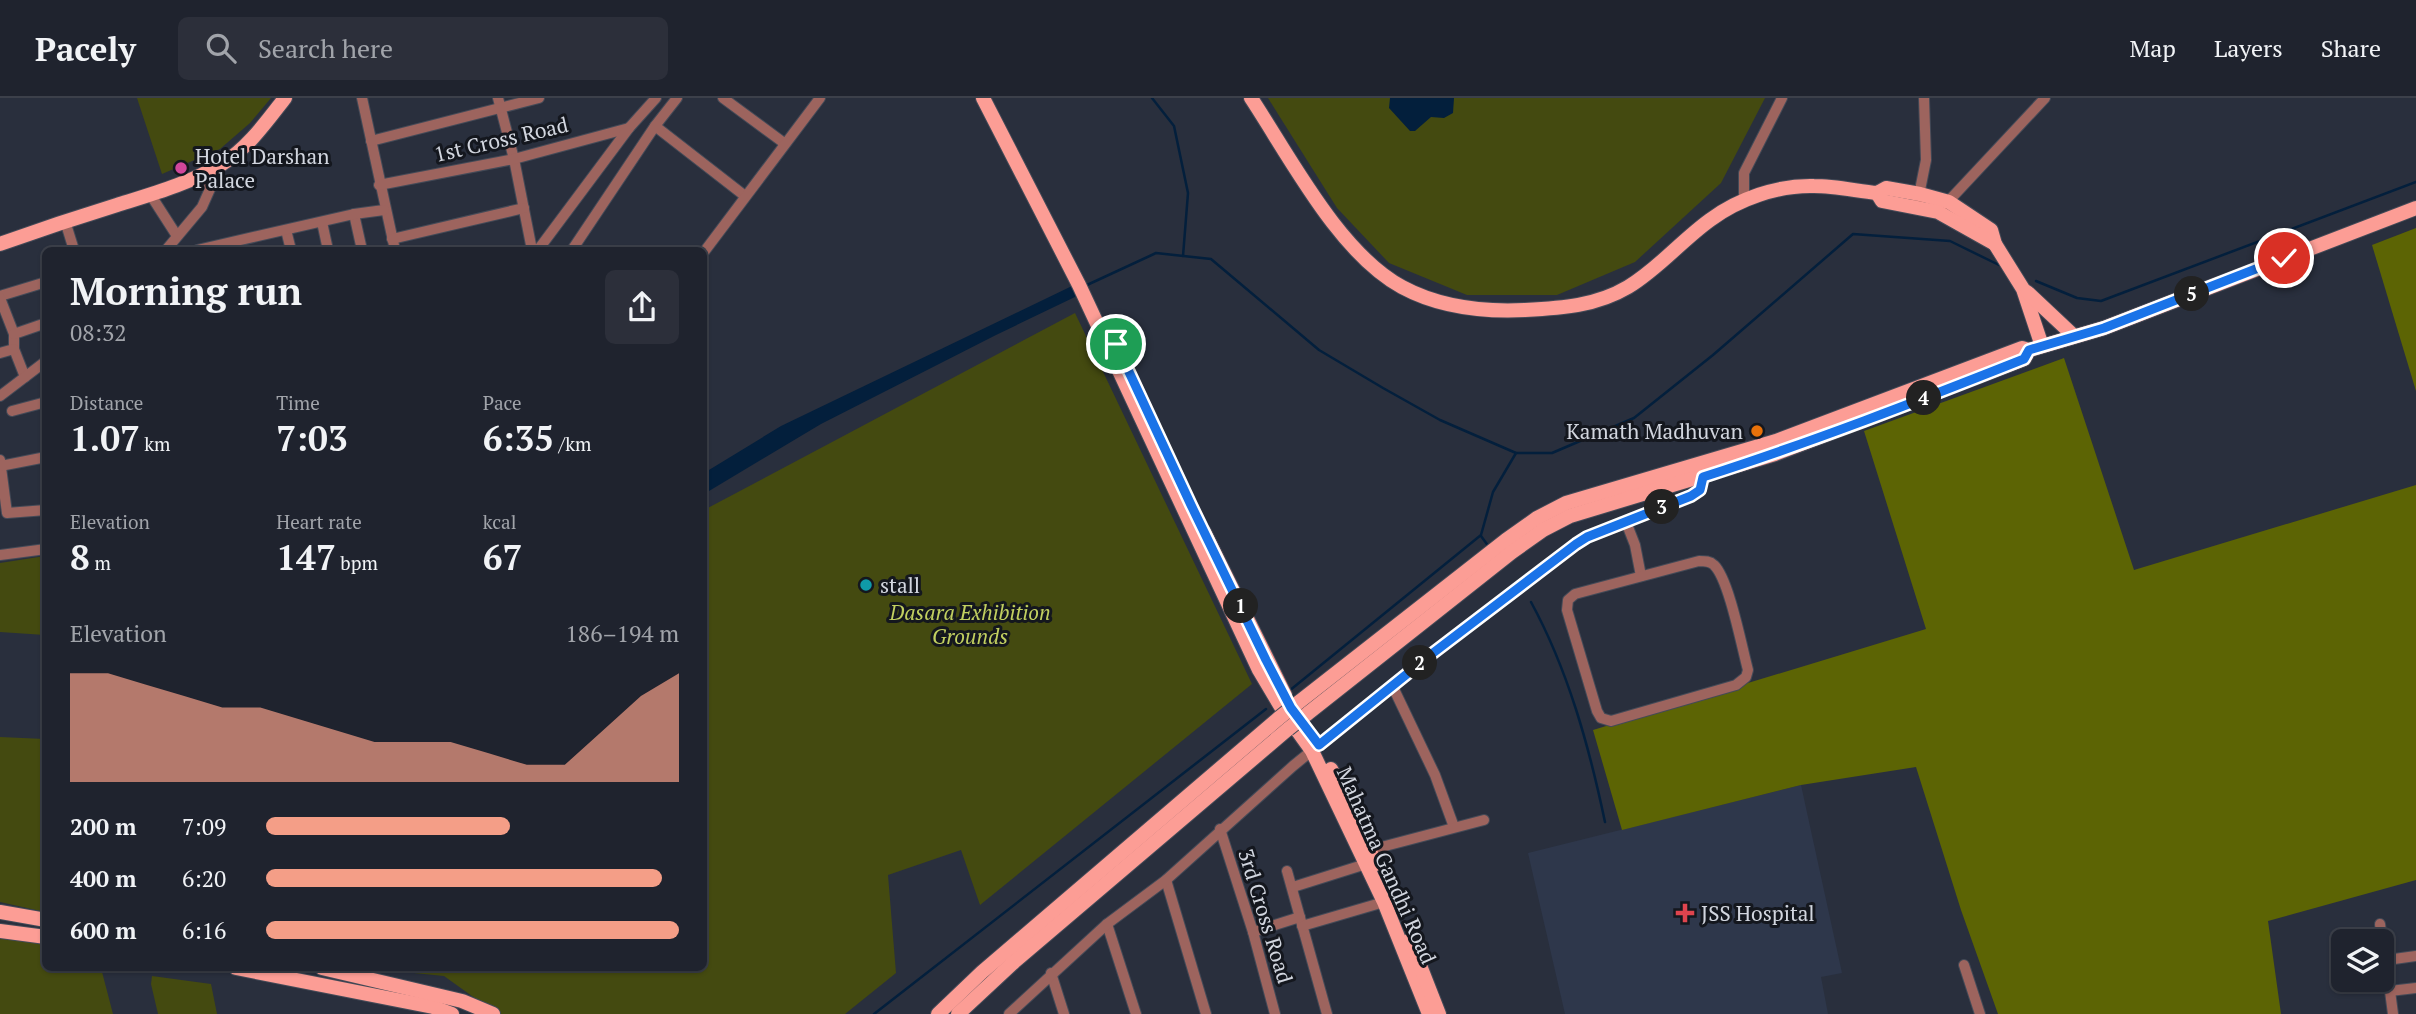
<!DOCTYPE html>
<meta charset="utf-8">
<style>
:root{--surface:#1f232e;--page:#2c2f3a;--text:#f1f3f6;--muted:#a1a4aa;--line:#3c404a;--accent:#f49e87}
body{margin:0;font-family:"PT Serif",serif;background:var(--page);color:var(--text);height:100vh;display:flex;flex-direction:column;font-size:26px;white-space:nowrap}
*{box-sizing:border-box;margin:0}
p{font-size:23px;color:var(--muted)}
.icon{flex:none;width:38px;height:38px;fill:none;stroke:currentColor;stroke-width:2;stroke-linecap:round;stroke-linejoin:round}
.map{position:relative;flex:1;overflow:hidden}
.panel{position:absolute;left:42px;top:149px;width:665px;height:724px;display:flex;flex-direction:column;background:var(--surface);border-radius:10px;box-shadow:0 2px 5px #0004,0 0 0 2px var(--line)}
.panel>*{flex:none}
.tools{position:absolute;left:2331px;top:831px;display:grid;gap:14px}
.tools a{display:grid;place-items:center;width:63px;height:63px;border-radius:10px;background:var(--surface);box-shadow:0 2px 5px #0004,0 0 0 2px var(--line);font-size:35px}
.pin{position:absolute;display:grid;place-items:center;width:60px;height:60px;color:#fff;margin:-30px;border:4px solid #fff;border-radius:50%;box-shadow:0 2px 7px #0007}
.km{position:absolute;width:35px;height:35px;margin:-18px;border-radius:50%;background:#222;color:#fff;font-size:19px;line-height:35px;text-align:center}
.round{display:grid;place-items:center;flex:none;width:74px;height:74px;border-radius:10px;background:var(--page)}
.overview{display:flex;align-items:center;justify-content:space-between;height:119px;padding:0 28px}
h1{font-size:38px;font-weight:800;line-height:52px}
.stats{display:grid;grid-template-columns:repeat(3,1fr);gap:10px;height:119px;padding:7px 28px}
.stats div{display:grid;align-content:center}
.stats b{font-size:35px;font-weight:800}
.stats small{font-size:19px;font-weight:400}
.stats p{font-size:19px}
.chart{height:196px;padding:14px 28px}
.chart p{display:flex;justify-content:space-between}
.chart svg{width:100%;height:126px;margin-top:7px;fill:var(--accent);opacity:.7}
ul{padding:0 28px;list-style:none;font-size:23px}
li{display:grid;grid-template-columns:112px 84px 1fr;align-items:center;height:52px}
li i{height:18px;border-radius:9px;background:var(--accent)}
header{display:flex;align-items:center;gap:42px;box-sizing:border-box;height:98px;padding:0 35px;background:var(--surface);border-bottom:2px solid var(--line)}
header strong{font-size:33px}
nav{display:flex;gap:38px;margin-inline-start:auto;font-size:24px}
.search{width:490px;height:63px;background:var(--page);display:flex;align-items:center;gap:18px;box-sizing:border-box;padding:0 24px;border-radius:10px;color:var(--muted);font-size:26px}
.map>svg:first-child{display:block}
.built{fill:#2e374b}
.green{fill:#444a10}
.forest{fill:#5c6404}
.water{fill:#031f3c}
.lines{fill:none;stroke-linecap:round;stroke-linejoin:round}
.stream{stroke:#031f3c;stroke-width:2.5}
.minor-casing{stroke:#444a57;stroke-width:12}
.major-casing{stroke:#444a57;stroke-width:16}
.minor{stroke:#9d645e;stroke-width:10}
.major{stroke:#fc9d95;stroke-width:14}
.major-bridge-casing{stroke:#444a57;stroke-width:16;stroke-linecap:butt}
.major-bridge{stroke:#fc9d95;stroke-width:14}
.route-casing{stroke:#fff;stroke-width:14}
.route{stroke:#1a73e8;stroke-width:9}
.hotel-dot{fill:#d1479c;stroke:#14171e;stroke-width:2.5}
.food-dot{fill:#e8710a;stroke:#14171e;stroke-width:2.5}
.culture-dot{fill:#0f9aa8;stroke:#14171e;stroke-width:2.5}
.health-dot{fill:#e0444e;stroke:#14171e;stroke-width:2.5}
.labels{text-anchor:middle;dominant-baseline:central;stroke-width:6;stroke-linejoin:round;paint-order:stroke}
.street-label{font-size:21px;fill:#d2d6df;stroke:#14171e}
.poi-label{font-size:21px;fill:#d2d6df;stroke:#14171e;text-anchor:start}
.park-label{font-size:21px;font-style:italic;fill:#c2d060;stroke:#14171e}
</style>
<header>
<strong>Pacely</strong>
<div class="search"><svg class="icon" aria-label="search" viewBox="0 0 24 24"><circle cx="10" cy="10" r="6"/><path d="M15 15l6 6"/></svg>Search here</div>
<nav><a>Map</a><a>Layers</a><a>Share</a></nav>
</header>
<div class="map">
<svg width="2416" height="916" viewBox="0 0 2416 916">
<rect width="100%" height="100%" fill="#292f3d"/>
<polygon class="built" points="1801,687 1842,875 1821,879 1828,916 1565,916 1528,755"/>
<g class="green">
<polygon points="137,0 271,0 250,25 220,51 162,76"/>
<polygon points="1268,0 1765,0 1721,85 1635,164 1557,197 1467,197 1389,165 1337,110"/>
<polygon points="1075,215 1252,586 980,807 961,752 888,777 896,875 845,916 497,916 444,878 364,870 704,870 704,412"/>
<polygon points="45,458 45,537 0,534 0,465"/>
<polygon points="0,639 45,641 45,814 0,804"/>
<polygon points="0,838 45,847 46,870 101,870 113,916 0,916"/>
<polygon points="152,878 211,886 217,916 158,916 151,886"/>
</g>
<g class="forest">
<polygon points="2416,130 2416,293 2372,147"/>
<polygon points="2064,260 2134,472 2416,387 2416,782 2268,823 2281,916 1998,916 1961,812 1916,669 1801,687 1622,732 1593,632 1926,531 1864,333"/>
</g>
<g class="water">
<polygon points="1390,0 1454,0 1453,15 1444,20 1431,19 1415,33 1410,33 1389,10"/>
<polygon points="1072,188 1077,198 996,237 821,326 704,396 704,375 781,328"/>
</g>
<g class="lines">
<g class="stream">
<polyline points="1152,0 1174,28 1188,95 1183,158"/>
<polyline points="2036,183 2077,200 2101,203 2416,84"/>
<polyline points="1087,187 1156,155 1211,161 1319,252 1383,290 1440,322 1516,355 1552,355 1634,320 1713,257 1853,136 1950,143 2001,168"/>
<polyline points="1481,438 1489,449"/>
<path d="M1531 504C1568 572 1589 648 1605 724"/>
<polyline points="1289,593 1481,437 1493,394 1516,355"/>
<polyline points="874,916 1266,611"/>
</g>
<defs>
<g id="minor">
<polyline points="362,0 395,152"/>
<polyline points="498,0 514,61 532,152"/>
<polyline points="723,0 784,45"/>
<polyline points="655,28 745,98"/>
<polyline points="371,43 539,0"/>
<polyline points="379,87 514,61 629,30"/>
<polyline points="150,96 177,138"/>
<polyline points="1744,102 1744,75 1782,0"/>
<polyline points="1918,102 1926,62 1924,0"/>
<polyline points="1944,108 2045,0"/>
<polyline points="354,116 362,152"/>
<polyline points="65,123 74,152"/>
<polyline points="322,124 328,152"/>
<polyline points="286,132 291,152"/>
<polyline points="392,141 524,110"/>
<polyline points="166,152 202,109 210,91 207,74"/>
<polyline points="197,152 354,116 384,112"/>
<polyline points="538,152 629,30 656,0"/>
<polyline points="572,152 655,28 677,0"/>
<polyline points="704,154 820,0"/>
<polyline points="0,198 46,184"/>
<polyline points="0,200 14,236 14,251 25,279"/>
<polyline points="14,236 46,225"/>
<polyline points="0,255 14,251"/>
<polyline points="0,298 46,263"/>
<polyline points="12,313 46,304"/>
<polyline points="0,362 7,415 46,412"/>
<polyline points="0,368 46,359"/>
<polyline points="1626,424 1635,447 1641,478"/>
<polyline points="0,457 46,451"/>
<path d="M1699 463C1705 463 1710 463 1714 467 1729 481 1742 550 1748 572L1746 579 1736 587 1611 623 1601 620 1597 613 1567 512 1568 502 1575 496Z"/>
<polyline points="1392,587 1435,677 1454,729"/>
<polyline points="1220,731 1253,834 1275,916"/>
<polyline points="1370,752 1484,722"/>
<polyline points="1287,773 1327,916"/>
<polyline points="1166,782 1206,916"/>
<polyline points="1293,789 1366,766"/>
<polyline points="1107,826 1136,916"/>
<polyline points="2380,826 2385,865"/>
<polyline points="1302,828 1384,804"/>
<polyline points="1253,834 1300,819"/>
<polyline points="2416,858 2387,862 2385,865 2390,893 2416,890"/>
<polyline points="1964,867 1980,916"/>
<polyline points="1051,875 1064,916"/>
<polyline points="2390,893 2393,916"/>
<polyline points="1009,916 1107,826 1166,782 1293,668 1432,555 1456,539 1576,446 1587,439 1691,398 1700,392 1703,379"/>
</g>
<g id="major">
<polyline points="983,0 1079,187 1259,572 1284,614 1312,653 1384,804 1429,916"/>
<path d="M1251 0C1290 59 1339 155 1402 189 1439 209 1484 214 1525 212 1562 210 1596 208 1628 189 1658 171 1681 143 1710 122 1738 101 1778 87 1814 88 1835 88 1857 93 1877 95L1886 90 1920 96 1949 104 1991 132 1995 146 2023 191 2042 248"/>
<polyline points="1877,95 1882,103 1938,114 1995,146"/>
<path d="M0 146C39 132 78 119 117 107 152 96 191 85 222 66 248 50 267 23 285 0"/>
<polyline points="2027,194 2074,238"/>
<polyline points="1204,434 1285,597"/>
<polyline points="1299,604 1506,442 1537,420 1566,405 1776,343 2022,250 2029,252 2104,230 2416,110"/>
<polyline points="1307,616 1512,454 1543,432 1570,418 1775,356 2024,261 2029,252"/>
<polyline points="1331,671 1376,766"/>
<polyline points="0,814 46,822"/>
<polyline points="0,833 46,839"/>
<polyline points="1410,842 1439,916"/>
<polyline points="236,870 433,909 452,916"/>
<polyline points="322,870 462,903 493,916"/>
<polyline points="938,916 982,874 1279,620"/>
<polyline points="958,916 1014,864 1288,631"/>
</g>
</defs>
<use href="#minor" class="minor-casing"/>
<use href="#major" class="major-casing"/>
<use href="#minor" class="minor"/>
<use href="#major" class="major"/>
<defs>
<g id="major-bridge">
<polyline points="1279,620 1299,604"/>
<polyline points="1288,631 1307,616"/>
</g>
</defs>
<use href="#major-bridge" class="major-bridge-casing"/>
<use href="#major-bridge" class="major-bridge"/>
</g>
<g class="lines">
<defs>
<path id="route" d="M1116 246 1191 407 1266 562 1291 610 1319 647 1433 555 1576 446 1587 439 1691 398 1700 392 1703 379C1812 344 1918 303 2024 261L2029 252 2104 230 2284 160"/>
</defs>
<use href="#route" class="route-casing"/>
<use href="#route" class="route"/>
</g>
<circle class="hotel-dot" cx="181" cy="70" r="7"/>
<circle class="food-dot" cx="1757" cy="333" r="7"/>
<circle class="culture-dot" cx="866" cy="487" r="7"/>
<path class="health-dot" d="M1681.5 804.5h7v7h7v7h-7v7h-7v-7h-7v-7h7z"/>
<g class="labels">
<g class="street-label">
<text transform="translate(501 41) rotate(-13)">1st Cross Road</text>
<text transform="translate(1387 767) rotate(66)">Mahatma Gandhi Road</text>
<text transform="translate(1266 818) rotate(73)">3rd Cross Road</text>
</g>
<g class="poi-label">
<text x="195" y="58">Hotel Darshan<tspan x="195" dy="24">Palace</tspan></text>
<text x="1743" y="333" text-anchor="end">Kamath Madhuvan</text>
<text x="880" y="487">stall</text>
<text x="1701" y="815">JSS Hospital</text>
</g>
<g class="park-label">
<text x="970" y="514">Dasara Exhibition<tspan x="970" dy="24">Grounds</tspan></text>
</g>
</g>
</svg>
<div class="tools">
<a><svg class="icon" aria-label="layers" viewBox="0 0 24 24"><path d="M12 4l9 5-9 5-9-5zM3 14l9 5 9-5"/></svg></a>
</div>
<div class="pin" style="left:1116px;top:246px;background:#1e9e55"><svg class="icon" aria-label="arrive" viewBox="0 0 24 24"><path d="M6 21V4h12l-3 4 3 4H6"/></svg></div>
<div class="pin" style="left:2284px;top:160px;background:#d93025"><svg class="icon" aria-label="check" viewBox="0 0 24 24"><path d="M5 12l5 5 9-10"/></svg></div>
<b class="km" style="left:1241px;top:508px">1</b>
<b class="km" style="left:1420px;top:565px">2</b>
<b class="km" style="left:1662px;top:409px">3</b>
<b class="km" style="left:1924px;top:300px">4</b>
<b class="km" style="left:2192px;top:196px">5</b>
<section class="panel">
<div class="overview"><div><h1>Morning run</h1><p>08:32</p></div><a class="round"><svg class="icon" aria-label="share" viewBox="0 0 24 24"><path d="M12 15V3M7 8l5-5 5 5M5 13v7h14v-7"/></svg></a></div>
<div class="stats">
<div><p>Distance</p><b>1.07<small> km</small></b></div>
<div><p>Time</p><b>7:03</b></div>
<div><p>Pace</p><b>6:35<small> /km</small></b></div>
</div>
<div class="stats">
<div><p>Elevation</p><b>8<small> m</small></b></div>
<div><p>Heart rate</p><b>147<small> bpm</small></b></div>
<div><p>kcal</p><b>67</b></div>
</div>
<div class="chart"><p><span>Elevation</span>186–194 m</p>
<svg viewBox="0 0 160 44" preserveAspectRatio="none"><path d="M0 44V6L10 6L20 10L30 14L40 18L50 18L60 22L70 26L80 30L90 30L100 30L110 34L120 38L130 38L140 26L150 14L160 6V44z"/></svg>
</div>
<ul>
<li><b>200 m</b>7:09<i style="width:59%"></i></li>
<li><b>400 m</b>6:20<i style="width:96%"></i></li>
<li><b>600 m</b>6:16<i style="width:100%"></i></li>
</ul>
</section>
</div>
